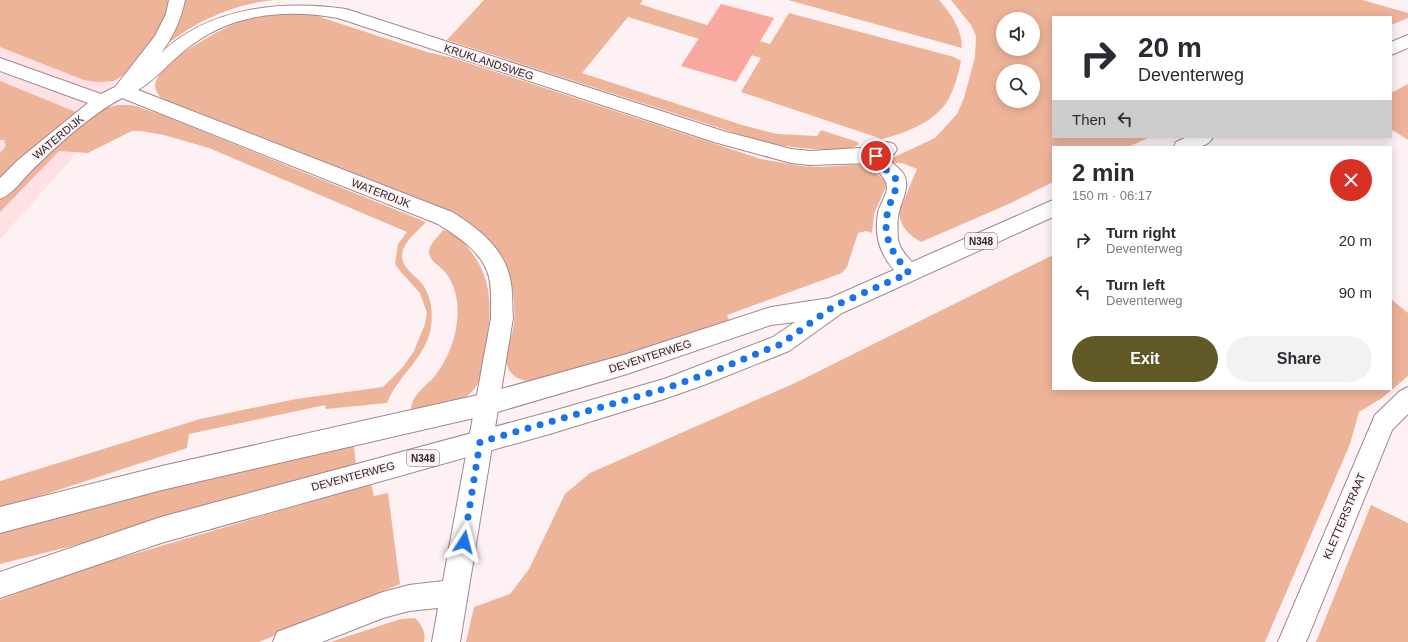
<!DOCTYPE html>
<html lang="en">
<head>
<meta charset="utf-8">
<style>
  body { margin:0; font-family:Helvetica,sans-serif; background:#f2f2f3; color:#2b2b33; height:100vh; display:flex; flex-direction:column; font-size:15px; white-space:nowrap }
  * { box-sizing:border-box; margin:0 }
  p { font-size:13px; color:#7c7c81 }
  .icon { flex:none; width:22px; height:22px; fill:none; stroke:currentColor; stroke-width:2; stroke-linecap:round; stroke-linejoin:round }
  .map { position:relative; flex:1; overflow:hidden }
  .sheet { position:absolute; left:1052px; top:146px; width:340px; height:244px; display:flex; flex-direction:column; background:#fff; border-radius:0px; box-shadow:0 2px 10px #0003 }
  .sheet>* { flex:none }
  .hud { position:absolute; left:1052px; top:16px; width:340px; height:122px; border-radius:0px; box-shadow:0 2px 10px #0003; background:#fff; color:#2b2b33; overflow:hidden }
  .fabs { position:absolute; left:996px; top:12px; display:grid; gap:8px }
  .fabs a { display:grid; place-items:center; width:44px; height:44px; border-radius:50%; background:#fff; box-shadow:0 2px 10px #0003; font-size:20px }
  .pin { position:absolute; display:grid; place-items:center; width:34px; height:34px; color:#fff; margin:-17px; border:2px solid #fff; border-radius:50%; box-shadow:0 1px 4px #0007 }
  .me { position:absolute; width:44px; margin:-22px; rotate:9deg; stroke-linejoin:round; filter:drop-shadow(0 0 3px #0008) }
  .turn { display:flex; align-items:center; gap:14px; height:84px; padding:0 20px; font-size:18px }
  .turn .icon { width:52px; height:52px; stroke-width:2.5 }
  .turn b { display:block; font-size:28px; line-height:34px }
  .then { display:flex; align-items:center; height:38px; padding:0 20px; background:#0003; gap:8px; font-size:15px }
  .round { display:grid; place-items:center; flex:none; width:42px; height:42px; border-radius:21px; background:#f2f2f3 }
  .summary { display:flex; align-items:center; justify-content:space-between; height:68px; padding:0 20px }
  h1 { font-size:24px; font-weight:800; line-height:30px }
  .primary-button { display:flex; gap:8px; margin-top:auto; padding:8px 20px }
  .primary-button a { flex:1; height:46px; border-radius:24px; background:#605825; color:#fff; font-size:16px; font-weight:800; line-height:46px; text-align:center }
  .primary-button a+a { background:#f2f2f3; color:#2b2b33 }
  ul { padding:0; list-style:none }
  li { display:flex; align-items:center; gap:12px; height:52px; padding:0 20px }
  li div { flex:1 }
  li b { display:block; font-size:15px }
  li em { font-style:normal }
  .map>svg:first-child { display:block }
</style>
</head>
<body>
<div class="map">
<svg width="1408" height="642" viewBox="0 0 1408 642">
  <rect width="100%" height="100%" fill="#fdf1f3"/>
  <!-- built -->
  <path fill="#ffe0e4" d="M0 16 117 72 99 128 0 239Z"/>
  <!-- green -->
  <path fill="#eeb49a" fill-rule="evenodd" d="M0 0H172L164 25 125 74 114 81 97 82 84 80 0 47Z
    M182 0H274C234 4 197 20 166 45Z
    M484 0H643L640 4 658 10 770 44 789 13 954 57 961 61C958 75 955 87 948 100 935 122 906 133 882 139L741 92 761 58 628 17 582 73 742 125 777 134 817 136 821 130 858 142 859 144C846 156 784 146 766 143L447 40Z
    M788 0H939C951 14 962 29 962 48Z
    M951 0H1362L1408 13V18L1391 25V17H1053V137H1150L1128 147H1053V182L1011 203 921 242C909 235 900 227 899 212L917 169 902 163H891L888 160 935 138 957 114 964 98 975 57 976 36 971 25ZM1003 19H1033V49H1003ZM1003 71H1033V101H1003Z
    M273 14H301L314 15 427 52 453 58 761 159 801 166 822 167 865 164 872 171 888 182 874 214 872 233 866 231 858 233 847 267 842 273 727 315 730 322 537 381C524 382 511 379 507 365 503 352 513 337 514 323 518 271 494 236 450 211L161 98C158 94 155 90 155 85 158 63 218 30 237 23 248 18 261 16 273 14Z
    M0 81 76 112 0 182V153L6 146 4 140H0Z
    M1408 84V140L1391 129V93Z
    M117 105H132L162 115 426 222C419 230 406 240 403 250 398 267 415 274 423 285 431 297 433 312 431 327 426 358 398 375 387 403L326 409 325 405 189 434 187 448 0 509V481L200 419 296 399 383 387 403 367 414 351 425 324 427 313 420 293 400 271 395 264 398 244 407 232 209 148 164 135 141 131H132L88 153 59 151 0 212V199L57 142 103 109Z
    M443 230C455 234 465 243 472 253 500 290 488 333 481 375 473 406 438 407 411 409 412 395 426 386 434 377 447 361 455 341 457 321 459 304 456 285 445 272 440 266 430 261 429 253 428 245 439 236 443 230Z
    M1053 255V389H1391V299L1408 313V376L1382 398 1359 412 1350 444 1265 642H466L474 607 510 594 529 569 565 494 590 473 795 383Z
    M354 446 356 465 100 539 0 564V531L190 482Z
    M371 484 374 496 388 493 400 584 259 642H0V600L73 572Z
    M1371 505 1408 523V642H1316Z
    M415 618C422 625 426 632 424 642H330L401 619Z"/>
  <!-- building -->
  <path fill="#f8a89e" d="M721 4 774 18 736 82 681 66Z"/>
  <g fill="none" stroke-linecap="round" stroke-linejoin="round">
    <!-- minor casing -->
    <g stroke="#a2878b" stroke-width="2">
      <path id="minor" d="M169 0H185C181 20 173 37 161 53 210 7 281 0 346 9L723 131 791 149 810 151 859 148 873 149 887 142 894 144 897 149 894 154 887 158C892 163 899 168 903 173 911 186 902 199 899 212 897 217 897 237 899 243 902 254 914 262 920 273L916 279C905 283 901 279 894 270 880 254 874 234 878 213 879 205 887 196 887 187 887 177 875 171 870 163L810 165 791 163 714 142 338 18C283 8 228 14 184 51 168 64 155 80 138 90L452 212C478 228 503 247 510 278 513 291 512 305 513 318L460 642H432L438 608 409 611 383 618 322 642H273L277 632 383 592 409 585 443 581 491 318C491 304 492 290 489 277 483 252 458 237 438 224L122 98C90 115 58 145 32 170 22 180 13 194 0 199V178L18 160 88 103 0 71V58L101 94 115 87 155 36 166 14Z
        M1408 387V414L1392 430 1306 642H1278L1375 415 1400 391Z"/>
    </g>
    <!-- primary casing -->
    <g stroke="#a2878b" stroke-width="2">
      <path id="primary" d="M1408 35V48L1391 55V42Z
        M1187 137H1213C1206 151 1187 147 1174 147L1176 142Z
        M1053 200V217L842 313 789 351 704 385 664 399 553 433 161 543 0 598V572L161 517 553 411 664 379 773 337 795 322 771 325 627 374 487 415 162 490 0 533V507L162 466 487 393 627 354 771 307 830 298Z"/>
    </g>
    <!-- minor -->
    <use href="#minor" fill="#fff" fill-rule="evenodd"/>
    <!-- primary -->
    <use href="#primary" fill="#fff" fill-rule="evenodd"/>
  </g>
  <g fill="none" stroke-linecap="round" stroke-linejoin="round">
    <!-- route -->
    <path stroke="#1a73e8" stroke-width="7" stroke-dasharray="0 12.6" d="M464 542 480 442 664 389 717 370 781 344 834 306 909 273C890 251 880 233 890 204 894 193 898 188 895 177L884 168 876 156"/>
  </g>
  <g text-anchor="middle" stroke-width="3.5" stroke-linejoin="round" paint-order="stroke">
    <!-- shield labels -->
    <g fill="#fdf1f3" stroke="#6e6264" stroke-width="1">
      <rect x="965" y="233" width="32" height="16" rx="3"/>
      <rect x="407" y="450" width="32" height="16" rx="3"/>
    </g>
    <g font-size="10" font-weight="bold" fill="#302527">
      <text x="981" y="245">N348</text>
      <text x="423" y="462">N348</text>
    </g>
    <!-- street labels -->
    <g font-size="11" fill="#302527" stroke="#fdf1f3">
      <text transform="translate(489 62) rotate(18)" y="4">KRUKLANDSWEG</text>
      <text transform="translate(58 137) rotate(-40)" y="4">WATERDIJK</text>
      <text transform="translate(381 193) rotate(21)" y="4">WATERDIJK</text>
      <text transform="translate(650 356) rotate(-18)" y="4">DEVENTERWEG</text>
      <text transform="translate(353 476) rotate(-15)" y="4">DEVENTERWEG</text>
      <text transform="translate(1344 516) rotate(-67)" y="4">KLETTERSTRAAT</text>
    </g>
  </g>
</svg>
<div class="fabs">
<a><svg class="icon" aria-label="sound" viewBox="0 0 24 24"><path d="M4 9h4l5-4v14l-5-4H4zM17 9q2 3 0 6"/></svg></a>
<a><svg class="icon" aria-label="search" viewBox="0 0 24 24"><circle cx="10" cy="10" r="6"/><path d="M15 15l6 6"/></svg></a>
</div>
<div class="pin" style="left:876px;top:156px;background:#d93025"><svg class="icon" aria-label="arrive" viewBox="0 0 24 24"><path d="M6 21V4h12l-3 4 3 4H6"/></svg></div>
<svg class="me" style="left:464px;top:542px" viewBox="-20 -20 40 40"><path d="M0-17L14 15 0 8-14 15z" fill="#1a73e8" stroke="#fff" stroke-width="4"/></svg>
<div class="hud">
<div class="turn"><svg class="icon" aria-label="right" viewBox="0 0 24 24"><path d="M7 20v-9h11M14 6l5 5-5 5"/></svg><div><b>20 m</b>Deventerweg</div></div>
<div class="then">Then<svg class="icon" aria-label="left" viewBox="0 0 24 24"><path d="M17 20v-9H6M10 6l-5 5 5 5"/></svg></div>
</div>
<section class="sheet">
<div class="summary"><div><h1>2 min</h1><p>150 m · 06:17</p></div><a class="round" style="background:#d93025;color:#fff"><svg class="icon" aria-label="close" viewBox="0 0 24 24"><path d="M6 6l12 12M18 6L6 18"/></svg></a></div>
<ul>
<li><svg class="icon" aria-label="right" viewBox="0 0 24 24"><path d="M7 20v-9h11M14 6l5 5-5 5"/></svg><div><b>Turn right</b><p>Deventerweg</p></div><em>20 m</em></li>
<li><svg class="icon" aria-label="left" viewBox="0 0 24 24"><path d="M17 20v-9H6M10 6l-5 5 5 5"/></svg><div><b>Turn left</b><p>Deventerweg</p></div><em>90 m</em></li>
</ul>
<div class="primary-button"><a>Exit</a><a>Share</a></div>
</section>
</div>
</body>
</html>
